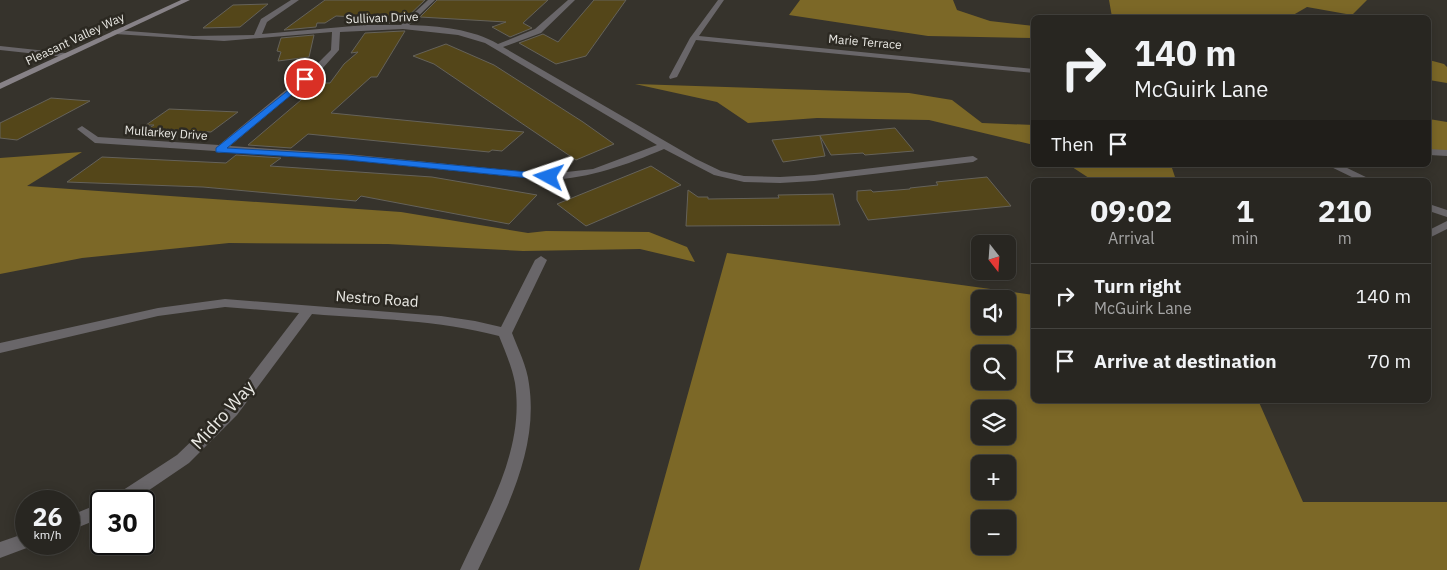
<!DOCTYPE html>
<html lang="en">
<head>
<meta charset="utf-8">
<style>
  body { margin:0; font-family:"IBM Plex Sans",sans-serif; background:#302e2a; color:#f1f3f6; height:100vh; display:flex; flex-direction:column; font-size:19px; white-space:nowrap }
  * { box-sizing:border-box; margin:0 }
  p { font-size:16px; color:#a5a5a5 }
  .icon { flex:none; width:28px; height:28px; fill:none; stroke:currentColor; stroke-width:2; stroke-linecap:round; stroke-linejoin:round }
  .map { position:relative; flex:1; overflow:hidden }
  .details { position:absolute; left:1031px; top:178px; width:400px; height:225px; display:flex; flex-direction:column; background:#282621; border-radius:8px; box-shadow:0 2px 12px #0003,0 0 0 1px #44433f }
  .details>* { flex:none }
  .banner { position:absolute; left:1031px; top:15px; width:400px; height:152px; border-radius:8px; box-shadow:0 2px 12px #0003,0 0 0 1px #44433f; background:#282621; color:#f1f3f6; overflow:hidden }
  .needle { width:32px; rotate:163deg }
  .tools { position:absolute; left:971px; top:235px; display:grid; gap:10px }
  .tools a { display:grid; place-items:center; width:45px; height:45px; border-radius:8px; background:#282621; box-shadow:0 2px 12px #0003,0 0 0 1px #44433f; font-size:25px }
  .speed { position:absolute; left:15px; top:490px; display:flex; gap:10px; font-size:25px; font-weight:700; text-align:center }
  .speed>* { display:grid; place-content:center; width:65px; height:65px; border-radius:50%; background:#282621; box-shadow:0 2px 12px #0003,0 0 0 1px #44433f; line-height:1 }
  .speed small { font-size:12px; font-weight:400 }
  .speed .limit { border:2px solid #111; border-radius:8px; background:#fff; color:#111 }
  .pin { position:absolute; display:grid; place-items:center; width:42px; height:42px; color:#fff; margin:-21px; border:2px solid #fff; border-radius:50%; box-shadow:0 1px 5px #0007 }
  .me { position:absolute; width:55px; margin:-28px; rotate:275deg; stroke-linejoin:round; filter:drop-shadow(0 0 4px #0008) }
  .turn { display:flex; align-items:center; gap:18px; height:105px; padding:0 20px; font-size:22px }
  .turn .icon { width:65px; height:65px; stroke-width:2.5 }
  .turn b { display:block; font-size:35px; line-height:42px }
  .then { display:flex; align-items:center; height:48px; padding:0 20px; background:#0003; gap:10px; font-size:19px }
  .eta { display:flex; justify-content:space-evenly; align-items:center; height:85px; text-align:center }
  .eta b { font-size:30px; font-weight:700; line-height:35px }
  ul { padding:0; list-style:none }
  li { display:flex; align-items:center; gap:15px; height:65px; padding:0 20px; border-top:1px solid #44433f }
  li div { flex:1 }
  li b { display:block; font-size:19px }
  li em { font-style:normal }
  .map>svg:first-child { display:block }
</style>
</head>
<body>
<div class="map">
<svg width="1447" height="570" viewBox="0 0 1447 570">
  <rect width="100%" height="100%" fill="#36332c"/>
  <!-- forest -->
  <path fill="#7c6827" fill-rule="evenodd" d="M800 0H953L957 10 990 21 1034 26V38L928 36 789 15Z
    M1109 0H1367L1352 15 1307 7 1288 18 1112 17Z
    M1429 60 1444 64 1447 67V83L1429 80Z
    M635 84 909 93 952 100 982 123 1034 125V145L929 120 817 118 748 123 717 102Z
    M1429 119 1447 122V152L1429 150Z
    M82 152 27 186 401 212 528 233 546 231 649 232 687 247 695 262 640 249 523 251 388 244 229 243 82 258 0 274V158Z
    M1069 165H1171L1176 180H1092Z
    M727 253 1034 295V400H1258L1303 502H1447V570H639ZM980 299H1008V326H980ZM980 354H1008V381H980ZM980 409H1008V436H980ZM980 464H1008V491H980ZM980 519H1008V546H980Z"/>
  <!-- building -->
  <path fill="#544619" stroke="#65625a" d="M325 0H425L402 22 383 21 390 23H372L376 18 336 16 325 23H317L316 27 284 30Z
    M437 0H548L523 23 532 28 510 37 492 27 506 22 420 17Z
    M594 0H626L586 56 556 64 519 43 543 34 558 42Z
    M268 4 240 27 203 28 233 5Z
    M403 31H405L377 77H371L331 113 524 132 502 151 492 150 489 152 308 134 291 148 248 145 321 83H330L344 64 358 52 351 53 365 33Z
    M314 35 309 57 278 61 281 52 277 51 281 38Z
    M446 44 494 65 583 122 614 144 576 160 434 64 413 56Z
    M51 98 90 101 17 140 0 138V123Z
    M169 109 238 112 211 132 148 129 154 125H146Z
    M895 128 914 151 865 155 863 153 831 155 820 136 825 156 783 162 772 140Z
    M236 155 281 158 270 166 432 177 537 195 509 224 361 196 356 201 203 187 67 182 102 157 226 163Z
    M651 166 681 185 586 226 557 204Z
    M987 177 1011 206 868 220 857 200V191L871 190 873 192 910 189V188L938 185 936 182Z
    M688 190 698 197H708V199L779 198 778 195 833 194 840 225 686 226Z"/>
  <g fill="none" stroke-linecap="round" stroke-linejoin="round">
    <!-- minor -->
    <path fill="#696669" fill-rule="evenodd" d="M291 0H299L267 22 262 34 365 25H401L428 0H435L409 25C438 26 473 29 498 44L535 29 568 0H575L541 33 503 47 696 159 721 171 744 176 780 177 814 175 973 156 978 159 973 162 814 181 780 183 744 182 714 175 664 149C626 165 591 178 549 180L347 160 223 152 219 153 215 151 95 143 77 129 82 126 98 137 219 145 316 65 331 50 332 32 224 41 115 34 111 32 115 30 193 36 254 35 261 19ZM403 29 458 35 485 43 657 145 593 169 549 174 347 154 230 146 322 69 339 50 340 32Z
      M718 0H724L699 36 1034 69V73L696 40 677 77 670 79 669 77 690 38Z
      M0 46 65 53 69 55 65 57 0 50Z
      M1429 149 1447 150V156L1429 155Z
      M1327 165H1341L1372 180H1358Z
      M1429 204 1447 210V217L1429 211Z
      M1447 221V229L1429 238V230Z
      M541 256 547 260 512 333C518 349 527 366 529 384 539 450 505 512 478 570H460C487 511 525 451 515 383 512 367 505 351 499 336 439 320 374 319 312 314L237 415 189 463 133 501H112L114 496 177 455 227 407 299 313 225 307 158 316 0 353V343L158 308 225 299 441 316 475 321 501 327 535 260Z
      M101 503V518L69 531V516Z
      M26 533V544H34L32 546 0 558V542Z"/>
    <!-- secondary -->
    <path fill="#878287" fill-rule="evenodd" d="M181 0H190L0 89V83Z"/>
  </g>
  <!-- route -->
  <path fill="#1a73e8" stroke="#114b97" d="M305 77 308 78V81L227 148 347 155 549 174 554 177 549 180 347 160 216 152V148Z"/>
  <g text-anchor="middle" stroke-width="5" stroke-linejoin="round" paint-order="stroke">
    <!-- far-street labels -->
    <g font-size="12" fill="#ebeae5" stroke="#2c2922">
      <text transform="translate(382 18) rotate(-2)" y="4">Sullivan Drive</text>
      <text transform="translate(75 39) rotate(-25)" y="4">Pleasant Valley Way</text>
      <text transform="translate(865 42) rotate(5)" y="4">Marie Terrace</text>
      <text transform="translate(166 133) rotate(4)" y="4">Mullarkey Drive</text>
    </g>
    <!-- street labels -->
    <g font-size="15" fill="#ebeae5" stroke="#2c2922">
      <text transform="translate(377 299) rotate(4)" y="5">Nestro Road</text>
    </g>
    <!-- near-street labels -->
    <g font-size="18" fill="#ebeae5" stroke="#2c2922">
      <text transform="translate(223 415) rotate(-48)" y="6">Midro Way</text>
    </g>
  </g>
</svg>
<div class="tools">
<a><svg class="needle" viewBox="-14 -14 28 28"><path d="M0-13l5 13h-10z" fill="#e53935"/><path d="M0 13l5-13h-10z" fill="#a5a5a5"/></svg></a>
<a><svg class="icon" aria-label="sound" viewBox="0 0 24 24"><path d="M4 9h4l5-4v14l-5-4H4zM17 9q2 3 0 6"/></svg></a>
<a><svg class="icon" aria-label="search" viewBox="0 0 24 24"><circle cx="10" cy="10" r="6"/><path d="M15 15l6 6"/></svg></a>
<a><svg class="icon" aria-label="layers" viewBox="0 0 24 24"><path d="M12 4l9 5-9 5-9-5zM3 14l9 5 9-5"/></svg></a>
<a>+</a>
<a>−</a>
</div>
<div class="speed"><div>26<small>km/h</small></div><div class="limit">30</div></div>
<div class="pin" style="left:305px;top:79px;background:#d93025"><svg class="icon" aria-label="arrive" viewBox="0 0 24 24"><path d="M6 21V4h12l-3 4 3 4H6"/></svg></div>
<svg class="me" style="left:549px;top:177px" viewBox="-20 -20 40 40"><path d="M0-17L14 15 0 8-14 15z" fill="#1a73e8" stroke="#fff" stroke-width="4"/></svg>
<div class="banner">
<div class="turn"><svg class="icon" aria-label="right" viewBox="0 0 24 24"><path d="M7 20v-9h11M14 6l5 5-5 5"/></svg><div><b>140 m</b>McGuirk Lane</div></div>
<div class="then">Then<svg class="icon" aria-label="arrive" viewBox="0 0 24 24"><path d="M6 21V4h12l-3 4 3 4H6"/></svg></div>
</div>
<section class="details">
<div class="eta">
<div><b>09:02</b><p>Arrival</p></div>
<div><b>1</b><p>min</p></div>
<div><b>210</b><p>m</p></div>
</div>
<ul>
<li><svg class="icon" aria-label="right" viewBox="0 0 24 24"><path d="M7 20v-9h11M14 6l5 5-5 5"/></svg><div><b>Turn right</b><p>McGuirk Lane</p></div><em>140 m</em></li>
<li><svg class="icon" aria-label="arrive" viewBox="0 0 24 24"><path d="M6 21V4h12l-3 4 3 4H6"/></svg><div><b>Arrive at destination</b></div><em>70 m</em></li>
</ul>
</section>
</div>
</body>
</html>
